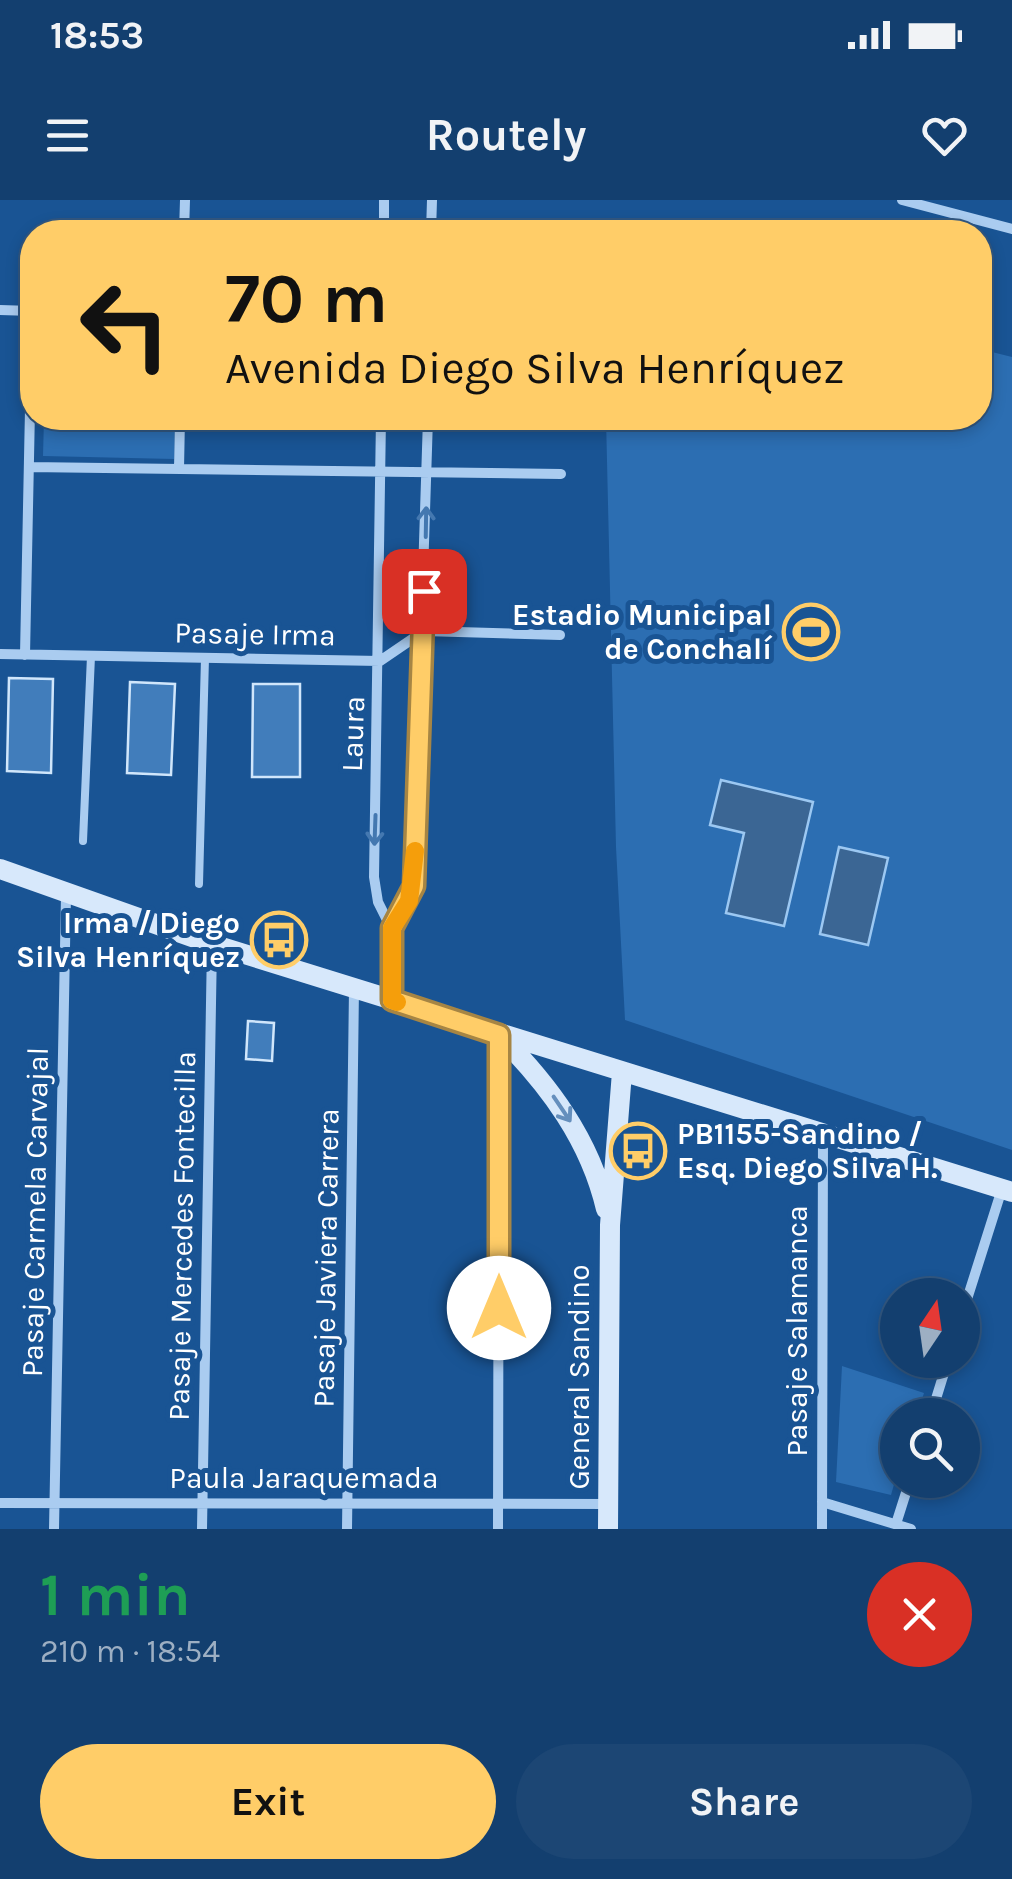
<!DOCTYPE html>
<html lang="en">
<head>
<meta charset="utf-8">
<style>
  body { margin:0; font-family:Karla,sans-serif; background:#1c4674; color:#f1f3f6; height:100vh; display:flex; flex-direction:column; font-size:38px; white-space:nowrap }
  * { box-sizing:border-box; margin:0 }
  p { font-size:32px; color:#9dafc3 }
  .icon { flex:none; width:55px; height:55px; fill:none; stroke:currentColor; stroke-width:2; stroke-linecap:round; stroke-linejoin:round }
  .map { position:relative; height:1329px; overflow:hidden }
  .panel { display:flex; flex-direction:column; background:#133f6f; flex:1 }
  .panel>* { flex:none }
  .guide { position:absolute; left:20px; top:20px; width:972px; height:210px; border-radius:40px; box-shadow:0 5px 15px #0003,0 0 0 2px #325882; background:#ffcd68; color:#111; overflow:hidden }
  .needle { width:65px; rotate:13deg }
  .fabs { position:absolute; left:880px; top:1078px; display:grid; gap:20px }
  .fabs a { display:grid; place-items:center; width:100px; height:100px; border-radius:50%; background:#133f6f; box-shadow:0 5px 15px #0003,0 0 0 2px #325882; font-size:50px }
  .pin { position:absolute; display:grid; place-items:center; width:85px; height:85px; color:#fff; margin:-42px; border-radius:20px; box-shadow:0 5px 15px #0006 }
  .me { position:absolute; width:110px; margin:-55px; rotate:0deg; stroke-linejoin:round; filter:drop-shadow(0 0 8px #0008) }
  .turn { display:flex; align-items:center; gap:35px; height:210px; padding:0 40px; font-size:45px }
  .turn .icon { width:130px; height:130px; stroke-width:2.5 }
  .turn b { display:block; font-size:70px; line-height:85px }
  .round { display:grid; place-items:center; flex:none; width:105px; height:105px; border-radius:52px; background:#1c4674 }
  .overview { display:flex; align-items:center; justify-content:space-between; height:170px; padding:0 40px }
  h1 { font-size:60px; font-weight:700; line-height:75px; color:#1e9e55 }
  .cta { display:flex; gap:20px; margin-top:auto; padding:20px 40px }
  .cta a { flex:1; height:115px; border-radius:60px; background:#ffcd68; color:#111; font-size:40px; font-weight:700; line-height:115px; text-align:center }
  .cta a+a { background:#1c4674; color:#f1f3f6 }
  .status { display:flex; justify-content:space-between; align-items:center; height:70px; padding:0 50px; background:#133f6f; direction:ltr }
  .status svg { height:28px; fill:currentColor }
  header { display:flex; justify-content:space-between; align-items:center; height:130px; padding:0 40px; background:#133f6f; font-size:45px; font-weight:700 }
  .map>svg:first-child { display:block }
</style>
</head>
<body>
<div class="status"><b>18:53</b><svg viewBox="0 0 49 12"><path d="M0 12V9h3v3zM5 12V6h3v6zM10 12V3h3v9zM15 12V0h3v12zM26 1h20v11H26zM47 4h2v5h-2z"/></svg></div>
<header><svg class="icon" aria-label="menu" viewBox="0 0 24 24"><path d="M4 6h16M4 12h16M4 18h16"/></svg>Routely<svg class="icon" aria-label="heart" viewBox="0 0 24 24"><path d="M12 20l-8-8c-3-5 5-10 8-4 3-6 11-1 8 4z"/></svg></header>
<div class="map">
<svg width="1012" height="1329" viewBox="0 0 1012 1329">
  <rect width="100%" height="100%" fill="#195494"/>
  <!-- green -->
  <path fill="#2c6eb2" d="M980 149 1012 157V950L625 820 616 647 606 218H980Z
    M44 218H175L174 259 43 256Z
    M842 1166 924 1193 917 1215H898L897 1274 891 1295 836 1282Z"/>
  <!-- water -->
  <path fill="#3b6694" stroke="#9cc8f2" stroke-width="2.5" d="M721 580 813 602 784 726 726 713 744 633 710 625Z
    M839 647 888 658 868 745 820 734Z"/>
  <!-- building -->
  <path fill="#417dbb" stroke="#d0e6fb" stroke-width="2.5" d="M9 478 53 479 51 573 7 571Z
    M130 482 175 484 171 575 127 573Z
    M253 484H300V577H252Z
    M248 821 274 823 272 861 246 859Z"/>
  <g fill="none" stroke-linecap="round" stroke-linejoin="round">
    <!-- lane -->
    <path stroke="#aaccf0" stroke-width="8" d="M83 641 91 456
      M199 684 205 458"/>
    <!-- street -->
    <path stroke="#aaccf0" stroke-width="10" d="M902 0 1012 29
      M184 32 185 0
      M384 32V0
      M431 32 432 0
      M0 110 32 111
      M381 218 374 677 378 702 391 728 392 800
      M29 267 561 274
      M179 269 180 218
      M0 454 380 461 424 431 560 435
      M25 455 32 111
      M391 728 413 686 428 218
      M962 1115 1002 989
      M931 1215 948 1160
      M822 1302 911 1329
      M0 1303 609 1304
      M896 1324 910 1280
      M54 1329 66 695
      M202 1329 212 745
      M347 1329 354 788
      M498 1329 499 840
      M822 1329 823 933"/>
    <!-- secondary -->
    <path stroke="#d7e8fb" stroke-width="20" d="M0 669 212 744 1012 992
      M500 836C549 885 590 940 606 1009
      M608 1329 610 1025 622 872"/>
  </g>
  <!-- one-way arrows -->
  <defs><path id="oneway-shaft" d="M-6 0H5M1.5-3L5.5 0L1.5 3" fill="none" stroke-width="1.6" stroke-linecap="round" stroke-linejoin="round" transform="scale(2.5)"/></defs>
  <g stroke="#4478b0">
    <use href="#oneway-shaft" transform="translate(426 322) rotate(-89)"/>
    <use href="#oneway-shaft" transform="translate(375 630) rotate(92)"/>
  </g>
  <use stroke="#658fbd" href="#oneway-shaft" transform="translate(562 909) rotate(56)"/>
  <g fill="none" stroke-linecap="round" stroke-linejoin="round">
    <!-- route casing -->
    <g stroke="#a68544" stroke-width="25">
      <path id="route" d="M424 391 414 686 392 728V800L499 835V1108"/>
    </g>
    <!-- route -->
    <use href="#route" stroke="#ffcd68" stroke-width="18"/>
    <!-- slow -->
    <path stroke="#f59e0b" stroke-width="18" d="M397 802 392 800V728L409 701 415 651"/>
  </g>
  <!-- icons -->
  <defs>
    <g id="stadium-ring" transform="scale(2.875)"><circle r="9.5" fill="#195494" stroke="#ffcd68" stroke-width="1.5"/><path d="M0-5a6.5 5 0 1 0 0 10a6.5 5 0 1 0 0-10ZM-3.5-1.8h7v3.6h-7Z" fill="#ffcd68"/></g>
    <g id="bus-ring" transform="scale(2.875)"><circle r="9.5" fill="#195494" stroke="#ffcd68" stroke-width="1.5"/><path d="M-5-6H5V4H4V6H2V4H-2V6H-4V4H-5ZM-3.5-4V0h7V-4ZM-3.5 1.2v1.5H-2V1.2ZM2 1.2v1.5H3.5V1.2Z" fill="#ffcd68"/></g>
  </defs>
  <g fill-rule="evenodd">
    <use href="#stadium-ring" x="811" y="432"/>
    <use href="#bus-ring" x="279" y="740"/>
    <use href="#bus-ring" x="638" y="951"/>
  </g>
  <g text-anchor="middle" stroke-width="10" stroke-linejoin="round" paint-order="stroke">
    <!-- poi labels -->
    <g font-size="30" font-weight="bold" fill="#fff" stroke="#195494" text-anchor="end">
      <text x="772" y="425">Estadio Municipal<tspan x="772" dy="34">de Conchalí</tspan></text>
      <text x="240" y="733">Irma / Diego<tspan x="240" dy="34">Silva Henríquez</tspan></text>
      <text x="677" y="944" text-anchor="start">PB1155-Sandino /<tspan x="677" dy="34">Esq. Diego Silva H.</tspan></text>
    </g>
    <!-- street labels -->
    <g font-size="30" fill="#fff" stroke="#195494">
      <text transform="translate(255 434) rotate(1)" y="10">Pasaje Irma</text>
      <text transform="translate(353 534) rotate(-88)" y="10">Laura</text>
      <text transform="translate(35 1012) rotate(-89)" y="10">Pasaje Carmela Carvajal</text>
      <text transform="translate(182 1036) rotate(-89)" y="10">Pasaje Mercedes Fontecilla</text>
      <text transform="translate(326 1058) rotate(-89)" y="10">Pasaje Javiera Carrera</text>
      <text transform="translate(797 1131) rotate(-90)" y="10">Pasaje Salamanca</text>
      <text transform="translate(579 1177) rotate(-90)" y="10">General Sandino</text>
      <text x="304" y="1288">Paula Jaraquemada</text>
    </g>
  </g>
</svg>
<div class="fabs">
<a><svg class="needle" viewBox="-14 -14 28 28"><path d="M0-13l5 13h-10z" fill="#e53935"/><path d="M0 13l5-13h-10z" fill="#9dafc3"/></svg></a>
<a><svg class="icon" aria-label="search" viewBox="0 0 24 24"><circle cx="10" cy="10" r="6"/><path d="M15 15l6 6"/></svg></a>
</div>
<div class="pin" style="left:424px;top:391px;background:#d93025"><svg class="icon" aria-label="arrive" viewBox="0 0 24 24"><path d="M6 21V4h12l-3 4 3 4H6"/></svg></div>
<svg class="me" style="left:499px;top:1108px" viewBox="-20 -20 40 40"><circle r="19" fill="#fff"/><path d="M0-13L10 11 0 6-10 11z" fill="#ffcd68"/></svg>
<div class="guide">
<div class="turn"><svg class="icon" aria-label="left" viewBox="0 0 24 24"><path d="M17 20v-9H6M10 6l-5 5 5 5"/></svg><div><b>70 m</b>Avenida Diego Silva Henríquez</div></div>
</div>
</div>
<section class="panel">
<div class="overview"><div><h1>1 min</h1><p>210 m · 18:54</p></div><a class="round" style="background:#d93025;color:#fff"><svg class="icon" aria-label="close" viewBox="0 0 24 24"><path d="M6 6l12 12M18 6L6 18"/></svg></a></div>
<div class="cta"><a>Exit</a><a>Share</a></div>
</section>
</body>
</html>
